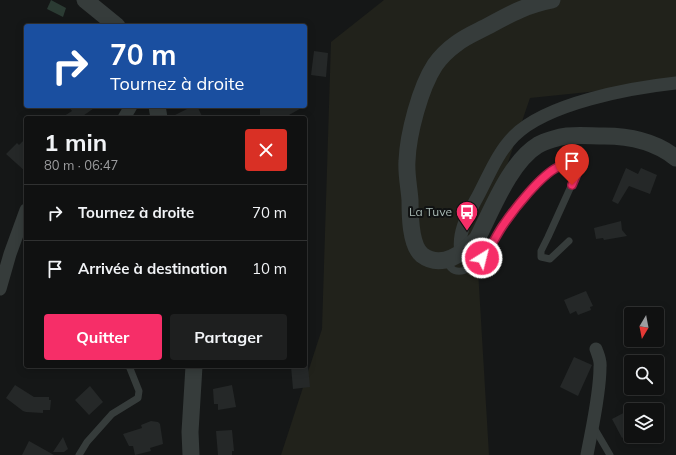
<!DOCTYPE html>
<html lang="fr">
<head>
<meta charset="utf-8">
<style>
  body { margin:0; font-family:Mulish,sans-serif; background:#1e1f1f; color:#f1f3f6; height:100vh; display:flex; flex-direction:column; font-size:15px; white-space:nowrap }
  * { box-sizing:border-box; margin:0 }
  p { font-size:13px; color:#9c9d9f }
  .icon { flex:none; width:22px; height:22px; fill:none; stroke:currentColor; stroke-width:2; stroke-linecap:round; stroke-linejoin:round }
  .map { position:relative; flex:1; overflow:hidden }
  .side { position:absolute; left:24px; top:116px; width:283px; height:252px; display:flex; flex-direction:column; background:#101111; border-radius:4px; box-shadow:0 2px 10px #0003,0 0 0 1px #303131 }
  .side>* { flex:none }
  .banner { position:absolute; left:24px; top:24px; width:283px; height:84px; border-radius:4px; box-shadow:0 2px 10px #0003,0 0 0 1px #303131; background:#1a4fa0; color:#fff; overflow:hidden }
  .needle { width:26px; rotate:190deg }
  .buttons { position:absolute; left:624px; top:307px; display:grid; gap:8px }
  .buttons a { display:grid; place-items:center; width:40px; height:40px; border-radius:4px; background:#101111; box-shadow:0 2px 10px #0003,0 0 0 1px #303131; font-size:20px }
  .pin { position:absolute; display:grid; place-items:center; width:34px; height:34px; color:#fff; margin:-41px -17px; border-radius:50% 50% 50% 0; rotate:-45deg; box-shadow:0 0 4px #0007 }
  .pin .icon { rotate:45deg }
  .me { position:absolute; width:44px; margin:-22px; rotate:36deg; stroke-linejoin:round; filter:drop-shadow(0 0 3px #0008) }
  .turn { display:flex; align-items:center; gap:14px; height:84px; padding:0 20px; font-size:18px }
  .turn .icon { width:52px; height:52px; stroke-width:2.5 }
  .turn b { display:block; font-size:28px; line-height:34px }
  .round { display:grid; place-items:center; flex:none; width:42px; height:42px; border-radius:4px; background:#1e1f1f }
  .overview { display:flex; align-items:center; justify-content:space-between; height:68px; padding:0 20px }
  h1 { font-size:24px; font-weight:700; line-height:30px }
  .action { display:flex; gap:8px; margin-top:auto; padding:8px 20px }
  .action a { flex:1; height:46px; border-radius:4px; background:#f62e68; color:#fff; font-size:16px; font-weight:700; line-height:46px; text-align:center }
  .action a+a { background:#1e1f1f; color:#f1f3f6 }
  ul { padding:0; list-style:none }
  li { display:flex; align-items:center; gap:12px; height:56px; padding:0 20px; border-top:1px solid #303131 }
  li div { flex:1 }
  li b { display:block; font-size:15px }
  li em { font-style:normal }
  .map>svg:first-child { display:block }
</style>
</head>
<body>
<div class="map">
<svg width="676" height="455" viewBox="0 0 676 455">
  <rect width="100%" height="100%" fill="#151717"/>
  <!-- green -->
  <path fill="#21221b" d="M384 0H676V83L530 98 477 253 489 455H281L322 329 331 42Z"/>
  <!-- water -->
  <path fill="#2b3b33" d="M51 0 66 8 63 17 47 9Z"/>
  <!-- building -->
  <path fill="#252828" d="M314 51 328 53 326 77 311 75Z
    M68 106H97L80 118H61L72 111Z
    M193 106H197L203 118H169Z
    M260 106H305L289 115 291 118H260Z
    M26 138V172L6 154 17 143 19 145Z
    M626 168 638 174 641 168 657 175 650 194 629 186 618 204 612 201Z
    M621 221 622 230 627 236 604 240 603 238 596 239 594 228Z
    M586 291 593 306 590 307 591 310 578 315 576 311 570 314 564 300Z
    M574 357 592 365 578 396 560 387Z
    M291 366H308L310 387 293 389Z
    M15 385 34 397H49V400H51L50 410H43V413L26 412 23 411 6 398Z
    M232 385 236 407 218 410V404H214L213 389Z
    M90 386 103 402 89 415 75 400Z
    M631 409V433L622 438 612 419Z
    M151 421 158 422 160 424 163 444 150 448 151 451 135 455 133 446H129L123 434 142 428 141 425Z
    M232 430 234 451H232V455H218L216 431Z
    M63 437 68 449 64 452H53Z
    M29 441 54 455H22Z"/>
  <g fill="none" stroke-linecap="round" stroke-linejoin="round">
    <!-- service -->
    <path stroke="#363c3b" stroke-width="7" d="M447 260C448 263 449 267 451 268 462 279 483 259 489 251 495 243 498 232 504 224 514 209 541 174 558 167 565 164 569 165 576 167L577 173 548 237 541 251V257L550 259 569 241
      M593 426 610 455
      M79 455 87 442 112 414 138 398 139 391 129 366"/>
    <!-- minor -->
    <path stroke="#363c3b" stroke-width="13" d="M124 118 131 106
      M461 253C457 231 469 213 479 194 489 175 498 152 514 136 547 103 630 88 676 83
      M0 289 10 254 26 210
      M587 455C592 428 600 394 600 367 601 361 598 355 596 349"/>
    <!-- tertiary -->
    <path stroke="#363c3b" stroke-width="17" d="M85 0 117 26
      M552 0C527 5 512 13 490 25 479 31 466 36 456 44 449 49 440 58 435 65 420 88 408 134 407 161 406 173 409 187 410 200 410 214 410 245 422 255 442 270 463 253 477 239 492 210 510 162 538 145 545 141 559 137 567 136 579 135 592 136 604 136 629 136 656 142 676 158
      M157 106 159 118
      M191 455 190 432 194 366"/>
  </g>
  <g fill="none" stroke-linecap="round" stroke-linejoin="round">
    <!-- route casing -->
    <g stroke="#a01e44" stroke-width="10">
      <path id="route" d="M482 258C492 247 496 235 504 224 515 208 541 175 558 167 564 164 569 165 576 167L577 173 572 185"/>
    </g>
    <!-- route -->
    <use href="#route" stroke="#f62e68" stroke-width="7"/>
  </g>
  <!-- icons -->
  <defs>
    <g id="bus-pin" transform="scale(1.15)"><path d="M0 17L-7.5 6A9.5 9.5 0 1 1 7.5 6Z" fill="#f62e68" stroke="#101212"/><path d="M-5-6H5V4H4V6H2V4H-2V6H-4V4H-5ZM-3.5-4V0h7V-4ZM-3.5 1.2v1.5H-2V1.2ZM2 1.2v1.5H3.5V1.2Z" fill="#fff"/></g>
  </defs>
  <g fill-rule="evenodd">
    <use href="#bus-pin" x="467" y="212"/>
  </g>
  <g text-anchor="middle" stroke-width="4" stroke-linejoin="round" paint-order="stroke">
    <!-- poi labels -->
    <g font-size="12" fill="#a7b8b3" stroke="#101212" text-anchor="end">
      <text x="452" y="216">La Tuve</text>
    </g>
  </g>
</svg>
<div class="buttons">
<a><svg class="needle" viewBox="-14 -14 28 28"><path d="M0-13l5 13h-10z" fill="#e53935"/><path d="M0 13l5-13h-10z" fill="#9c9d9f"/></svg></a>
<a><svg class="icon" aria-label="search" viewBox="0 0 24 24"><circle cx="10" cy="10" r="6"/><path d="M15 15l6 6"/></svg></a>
<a><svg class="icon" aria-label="layers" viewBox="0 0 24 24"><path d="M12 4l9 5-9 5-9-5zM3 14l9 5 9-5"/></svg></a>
</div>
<div class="pin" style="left:572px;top:185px;background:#d93025"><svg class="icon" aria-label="arrive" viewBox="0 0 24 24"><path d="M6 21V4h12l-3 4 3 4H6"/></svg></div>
<svg class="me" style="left:482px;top:258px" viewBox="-20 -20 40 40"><circle r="17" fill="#f62e68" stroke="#fff" stroke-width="3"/><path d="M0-11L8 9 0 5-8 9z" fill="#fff"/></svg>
<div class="banner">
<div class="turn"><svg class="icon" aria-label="right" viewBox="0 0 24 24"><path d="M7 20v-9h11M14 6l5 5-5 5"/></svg><div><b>70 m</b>Tournez à droite</div></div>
</div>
<section class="side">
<div class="overview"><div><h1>1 min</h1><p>80 m · 06:47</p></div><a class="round" style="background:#d93025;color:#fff"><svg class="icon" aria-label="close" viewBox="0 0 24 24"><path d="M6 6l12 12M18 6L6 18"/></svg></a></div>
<ul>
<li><svg class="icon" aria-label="right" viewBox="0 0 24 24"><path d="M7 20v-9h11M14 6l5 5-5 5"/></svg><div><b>Tournez à droite</b></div><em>70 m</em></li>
<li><svg class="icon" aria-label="arrive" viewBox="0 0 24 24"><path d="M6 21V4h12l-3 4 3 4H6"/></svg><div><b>Arrivée à destination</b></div><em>10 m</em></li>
</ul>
<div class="action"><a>Quitter</a><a>Partager</a></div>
</section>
</div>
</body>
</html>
